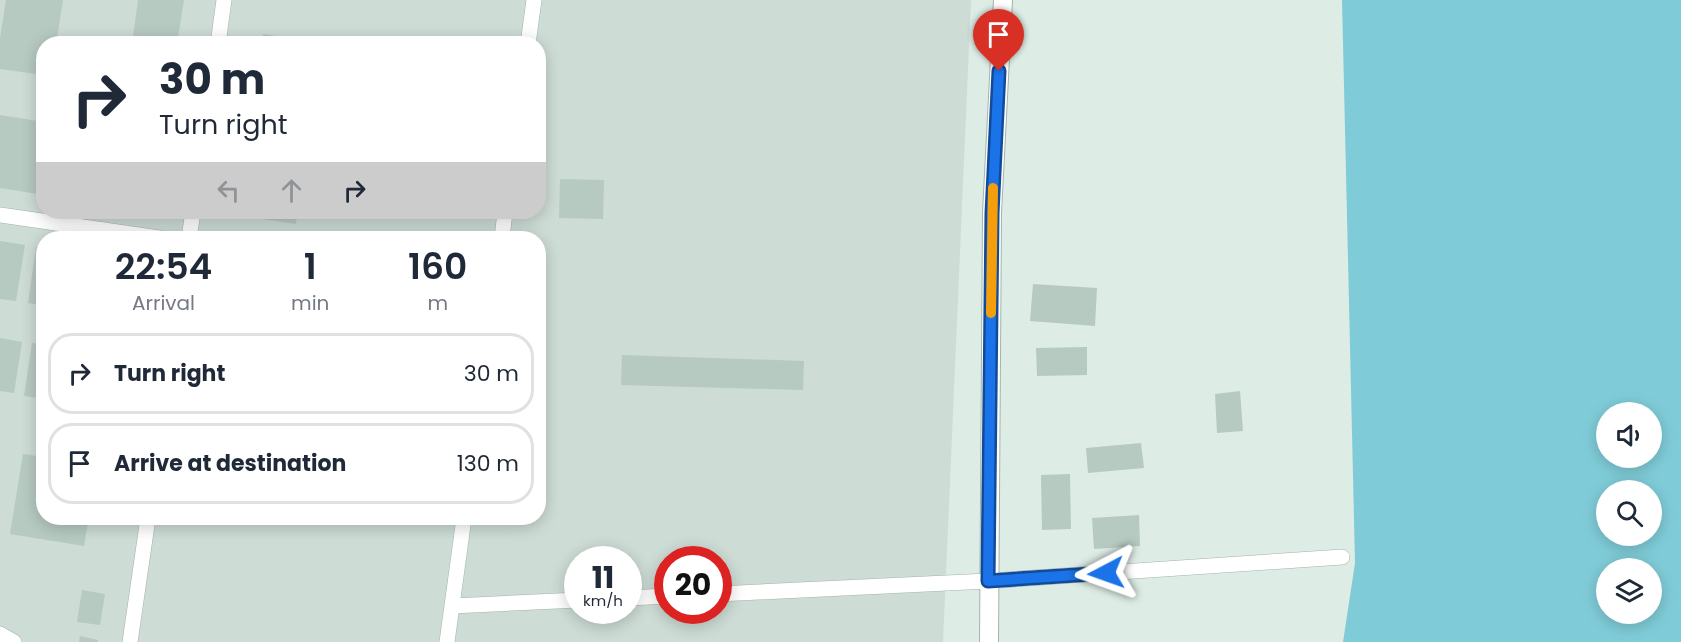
<!DOCTYPE html>
<html lang="en">
<head>
<meta charset="utf-8">
<style>
  body { margin:0; font-family:Poppins,sans-serif; background:#f2f2f3; color:#1f2937; height:100vh; display:flex; flex-direction:column; font-size:22px; white-space:nowrap }
  * { box-sizing:border-box; margin:0 }
  p { font-size:20px; color:#747a83 }
  .icon { flex:none; width:33px; height:33px; fill:none; stroke:currentColor; stroke-width:2; stroke-linecap:round; stroke-linejoin:round }
  .map { position:relative; flex:1; overflow:hidden }
  .side { position:absolute; left:36px; top:231px; width:510px; height:294px; display:flex; flex-direction:column; background:#fff; border-radius:24px; box-shadow:0 3px 15px #0003 }
  .side>* { flex:none }
  .top-card { position:absolute; left:36px; top:36px; width:510px; height:183px; border-radius:24px; box-shadow:0 3px 15px #0003; background:#fff; color:#1f2937; overflow:hidden }
  .fabs { position:absolute; left:1596px; top:402px; display:grid; gap:12px }
  .fabs a { display:grid; place-items:center; width:66px; height:66px; border-radius:50%; background:#fff; box-shadow:0 3px 15px #0003; font-size:30px }
  .speed { position:absolute; left:564px; top:546px; display:flex; gap:12px; font-size:30px; font-weight:700; text-align:center }
  .speed>* { display:grid; place-content:center; width:78px; height:78px; border-radius:50%; background:#fff; box-shadow:0 3px 15px #0003; line-height:1 }
  .speed small { font-size:15px; font-weight:400 }
  .speed .limit { border:9px solid #d22; background:#fff; color:#111 }
  .pin { position:absolute; display:grid; place-items:center; width:51px; height:51px; color:#fff; margin:-62px -26px; border-radius:50% 50% 50% 0; rotate:-45deg; box-shadow:0 0 6px #0007 }
  .pin .icon { rotate:45deg }
  .me { position:absolute; width:66px; margin:-33px; rotate:266deg; stroke-linejoin:round; filter:drop-shadow(0 0 4px #0008) }
  .turn { display:flex; align-items:center; gap:21px; height:126px; padding:0 24px; font-size:27px }
  .turn .icon { width:78px; height:78px; stroke-width:2.5 }
  .turn b { display:block; font-size:42px; line-height:51px }
  .lanes { display:flex; align-items:center; height:57px; padding:0 24px; background:#0003; justify-content:center; gap:30px; direction:ltr }
  .lanes .off { opacity:.35 }
  .eta { display:flex; justify-content:space-evenly; align-items:center; height:102px; text-align:center }
  .eta b { font-size:36px; font-weight:600; line-height:42px }
  ul { padding:0; list-style:none }
  li { display:flex; align-items:center; gap:18px; height:81px; margin:0 12px 9px; padding:0 12px; border:3px solid #e0e1e3; border-radius:24px }
  li div { flex:1 }
  li b { display:block; font-size:22px }
  li em { font-style:normal }
  .map>svg:first-child { display:block }
</style>
</head>
<body>
<div class="map">
<svg width="1681" height="642" viewBox="0 0 1681 642">
  <rect width="100%" height="100%" fill="#deece6"/>
  <!-- built -->
  <path fill="#cddcd5" fill-rule="evenodd" d="M0 0H971L943 642H0ZM44 44H538V212H44ZM44 238H538V518H44ZM578 560H628V610H578ZM668 560H718V610H668Z"/>
  <!-- water -->
  <path fill="#7fccd8" fill-rule="evenodd" d="M1342 0H1681V642H1343L1355 563ZM1606 412H1652V458H1606ZM1606 490H1652V536H1606ZM1606 568H1652V614H1606Z"/>
  <!-- building -->
  <path fill="#b6cac1" d="M6 0H63L56 44H44V75L0 69V38Z
    M138 0H184L177 44H132Z
    M263 34 322 42V44H262Z
    M0 115 44 122V195L0 188Z
    M560 179 604 180 603 219 559 218Z
    M237 212H297L296 224 236 215Z
    M0 241 25 245 16 301 0 299Z
    M36 247 44 248V306L28 303Z
    M1033 284 1097 288 1095 326 1030 321Z
    M0 338 22 342 14 393 0 391Z
    M32 343 44 344V399L24 396Z
    M1087 347V375L1037 376 1036 348Z
    M622 355 804 361 803 390 621 385Z
    M1240 391 1243 431 1217 433 1215 394Z
    M1141 443 1144 468 1088 473 1086 448Z
    M23 454 44 457V518H102L101 524 88 522 84 546 10 534Z
    M1070 474 1071 529 1042 530 1041 475Z
    M1139 515 1140 546 1094 549 1092 518Z
    M82 590 105 594 100 625 77 622Z
    M80 636 98 640V642H79Z"/>
  <g fill="none" stroke-linecap="round" stroke-linejoin="round">
    <!-- service casing -->
    <g stroke="#a1b4ad" stroke-width="16">
      <path id="service" d="M218 44 224 0
        M528 44 534 0
        M0 215 159 238
        M189 238 193 212
        M502 238 505 212
        M718 594 988 581 1342 557
        M628 598 668 596
        M452 606 578 600
        M0 634 14 642
        M130 642 148 518
        M447 642 464 518"/>
    </g>
    <!-- tertiary casing -->
    <g stroke="#a1b4ad" stroke-width="20">
      <path id="tertiary" d="M989 642 992 213 1003 0"/>
    </g>
    <!-- service -->
    <use href="#service" stroke="#fff" stroke-width="15"/>
    <!-- tertiary -->
    <use href="#tertiary" stroke="#fff" stroke-width="18"/>
  </g>
  <g fill="none" stroke-linecap="round" stroke-linejoin="round">
    <!-- route casing -->
    <g stroke="#114b97" stroke-width="15">
      <path id="route" d="M999 71 992 213 988 581 1106 573"/>
    </g>
    <!-- route -->
    <use href="#route" stroke="#1a73e8" stroke-width="10"/>
    <!-- slow -->
    <path stroke="#f59e0b" stroke-width="10" d="M991 313 993 188"/>
  </g>
</svg>
<div class="fabs">
<a><svg class="icon" aria-label="sound" viewBox="0 0 24 24"><path d="M4 9h4l5-4v14l-5-4H4zM17 9q2 3 0 6"/></svg></a>
<a><svg class="icon" aria-label="search" viewBox="0 0 24 24"><circle cx="10" cy="10" r="6"/><path d="M15 15l6 6"/></svg></a>
<a><svg class="icon" aria-label="layers" viewBox="0 0 24 24"><path d="M12 4l9 5-9 5-9-5zM3 14l9 5 9-5"/></svg></a>
</div>
<div class="speed"><div>11<small>km/h</small></div><div class="limit">20</div></div>
<div class="pin" style="left:999px;top:71px;background:#d93025"><svg class="icon" aria-label="arrive" viewBox="0 0 24 24"><path d="M6 21V4h12l-3 4 3 4H6"/></svg></div>
<svg class="me" style="left:1106px;top:573px" viewBox="-20 -20 40 40"><path d="M0-17L14 15 0 8-14 15z" fill="#1a73e8" stroke="#fff" stroke-width="4"/></svg>
<div class="top-card">
<div class="turn"><svg class="icon" aria-label="right" viewBox="0 0 24 24"><path d="M7 20v-9h11M14 6l5 5-5 5"/></svg><div><b>30 m</b>Turn right</div></div>
<div class="lanes"><svg class="icon off" aria-label="left" viewBox="0 0 24 24"><path d="M17 20v-9H6M10 6l-5 5 5 5"/></svg><svg class="icon off" aria-label="ahead" viewBox="0 0 24 24"><path d="M12 20V5M6 11l6-6 6 6"/></svg><svg class="icon" aria-label="right" viewBox="0 0 24 24"><path d="M7 20v-9h11M14 6l5 5-5 5"/></svg></div>
</div>
<section class="side">
<div class="eta">
<div><b>22:54</b><p>Arrival</p></div>
<div><b>1</b><p>min</p></div>
<div><b>160</b><p>m</p></div>
</div>
<ul>
<li><svg class="icon" aria-label="right" viewBox="0 0 24 24"><path d="M7 20v-9h11M14 6l5 5-5 5"/></svg><div><b>Turn right</b></div><em>30 m</em></li>
<li><svg class="icon" aria-label="arrive" viewBox="0 0 24 24"><path d="M6 21V4h12l-3 4 3 4H6"/></svg><div><b>Arrive at destination</b></div><em>130 m</em></li>
</ul>
</section>
</div>
</body>
</html>
